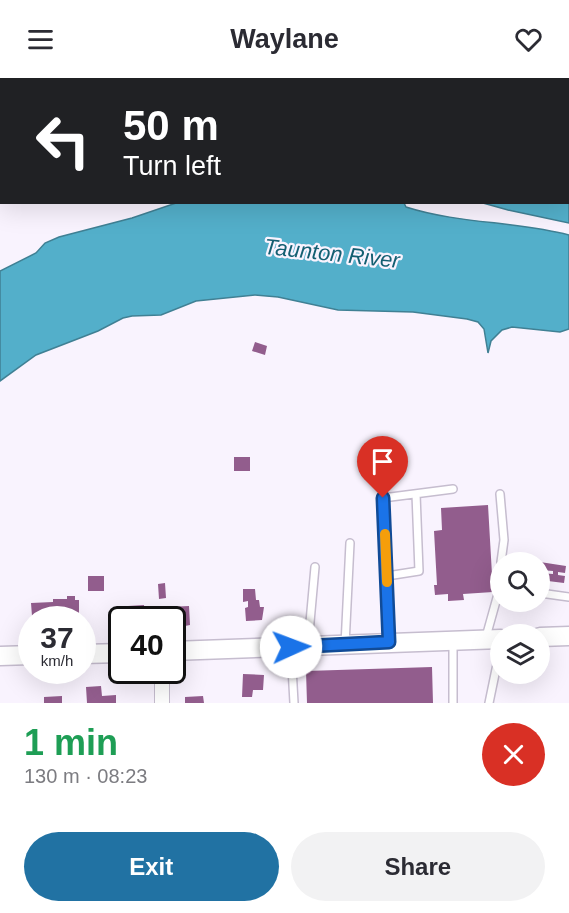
<!DOCTYPE html>
<html lang="en">
<head>
<meta charset="utf-8">
<style>
  body { margin:0; font-family:Helvetica,sans-serif; background:#f2f2f3; color:#2b2b33; height:100vh; display:flex; flex-direction:column; font-size:22px; white-space:nowrap }
  * { box-sizing:border-box; margin:0 }
  p { font-size:20px; color:#7c7c81 }
  .icon { flex:none; width:33px; height:33px; fill:none; stroke:currentColor; stroke-width:2; stroke-linecap:round; stroke-linejoin:round }
  .map { position:relative; height:625px; overflow:hidden }
  .panel { display:flex; flex-direction:column; background:#fff; flex:1 }
  .panel>* { flex:none }
  .guide { position:absolute; left:0px; top:0px; width:570px; height:126px; box-shadow:0 6px 24px #0002; background:#202124; color:#fff; overflow:hidden }
  .tools { position:absolute; left:490px; top:474px; display:grid; gap:12px }
  .tools a { display:grid; place-items:center; width:60px; height:60px; border-radius:50%; background:#fff; box-shadow:0 6px 24px #0002; font-size:30px }
  .speed { position:absolute; left:18px; top:528px; display:flex; gap:12px; font-size:30px; font-weight:700; text-align:center }
  .speed>* { display:grid; place-content:center; width:78px; height:78px; border-radius:50%; background:#fff; box-shadow:0 6px 24px #0002; line-height:1 }
  .speed small { font-size:15px; font-weight:400 }
  .speed .limit { border:3px solid #111; border-radius:9px; background:#fff; color:#111 }
  .pin { position:absolute; display:grid; place-items:center; width:51px; height:51px; color:#fff; margin:-62px -26px; border-radius:50% 50% 50% 0; rotate:-45deg; box-shadow:0 0 6px #0007 }
  .pin .icon { rotate:45deg }
  .me { position:absolute; width:66px; margin:-33px; rotate:88deg; stroke-linejoin:round; filter:drop-shadow(0 0 4px #0008) }
  .turn { display:flex; align-items:center; gap:21px; height:126px; padding:0 24px; font-size:27px }
  .turn .icon { width:78px; height:78px; stroke-width:2.5 }
  .turn b { display:block; font-size:42px; line-height:51px }
  .round { display:grid; place-items:center; flex:none; width:63px; height:63px; border-radius:32px; background:#f2f2f3 }
  .headline { display:flex; align-items:center; justify-content:space-between; height:102px; padding:0 24px }
  h1 { font-size:36px; font-weight:700; line-height:45px; color:#1e9e55 }
  .action { display:flex; gap:12px; margin-top:auto; padding:12px 24px }
  .action a { flex:1; height:69px; border-radius:36px; background:#2172a3; color:#fff; font-size:24px; font-weight:700; line-height:69px; text-align:center }
  .action a+a { background:#f2f2f3; color:#2b2b33 }
  header { display:flex; justify-content:space-between; align-items:center; height:78px; padding:0 24px; background:#fff; font-size:27px; font-weight:700 }
  .map>svg:first-child { display:block }
</style>
</head>
<body>
<header><svg class="icon" aria-label="menu" viewBox="0 0 24 24"><path d="M4 6h16M4 12h16M4 18h16"/></svg>Waylane<svg class="icon" aria-label="heart" viewBox="0 0 24 24"><path d="M12 20l-8-8c-3-5 5-10 8-4 3-6 11-1 8 4z"/></svg></header>
<div class="map">
<svg width="569" height="625" viewBox="0 0 569 625">
  <rect width="100%" height="100%" fill="#f9f3fe"/>
  <!-- water -->
  <path fill="#53afca" stroke="#408094" stroke-width="1.5" d="M0 0H253L2 2 0 107Z
    M454 0H569V145L508 132 483 125 568 124V2L453 1Z
    M179 124 404 125 406 129C459 146 516 143 569 157V251L560 254 512 249 502 252 491 263 488 275 484 251 478 244 467 241 413 234 338 232 278 219 255 217 196 223 161 237 132 238 123 240 98 253 36 277 0 303V193L36 175 45 165 59 159 132 140Z"/>
  <!-- building -->
  <path fill="#925d8d" d="M255 264 267 268 265 277 252 273Z
    M234 379H250V393H234Z
    M488 427 493 514 463 516 464 522 448 523V516L435 517 434 507H437L434 453 442 452 441 430Z
    M540 484 566 488 565 495 558 494V497L565 498 564 505 540 502V495L553 496V493L540 492Z
    M88 498H104V513H88Z
    M165 505 166 520 159 521 158 506Z
    M243 511H255L256 522H259L260 529H264L262 542 246 543 245 530 248 529V523L243 524Z
    M67 518H75V522H79V542H54L53 538H32L31 525 53 524V521H67Z
    M144 527 145 542H129L128 528Z
    M189 528 190 547 185 548V552H174L172 542H168V529Z
    M432 589 433 625H307L306 593Z
    M243 596 264 597 263 612H253L252 619H242Z
    M101 608 102 618 116 617V625H87L86 609Z
    M62 618V625H44V619Z
    M203 618 204 625H185V619Z"/>
  <g fill="none" stroke-linecap="round" stroke-linejoin="round">
    <!-- lane casing -->
    <g stroke="#c6bdcf" stroke-width="10">
      <path id="lane" d="M500 416 504 462 501 484
        M387 498 419 493 416 416
        M540 515 569 519
        M486 559 498 516 501 487
        M389 564 383 420 453 411
        M453 565V625
        M308 566 315 489
        M345 567 350 465
        M291 571 294 625
        M489 625 501 567"/>
    </g>
    <!-- street casing -->
    <g stroke="#c6bdcf" stroke-width="16">
      <path id="street" d="M162 592V625"/>
    </g>
    <!-- secondary casing -->
    <g stroke="#c6bdcf" stroke-width="21">
      <path id="secondary" d="M540 559 569 558
        M172 573 501 561
        M82 576 122 575
        M0 578 32 577"/>
    </g>
    <!-- lane -->
    <use href="#lane" stroke="#fff" stroke-width="7"/>
    <!-- street -->
    <use href="#street" stroke="#fff" stroke-width="14"/>
    <!-- secondary -->
    <use href="#secondary" stroke="#fff" stroke-width="18"/>
  </g>
  <g fill="none" stroke-linecap="round" stroke-linejoin="round">
    <!-- route casing -->
    <g stroke="#114b97" stroke-width="15">
      <path id="route" d="M291 569 389 564 383 420"/>
    </g>
    <!-- route -->
    <use href="#route" stroke="#1a73e8" stroke-width="10"/>
    <!-- slow -->
    <path stroke="#f59e0b" stroke-width="10" d="M385 456 387 504"/>
  </g>
  <g text-anchor="middle" stroke-width="4.5" stroke-linejoin="round" paint-order="stroke">
    <!-- water labels -->
    <g font-size="22" font-style="italic" fill="#145f72" stroke="#f9f3fe">
      <text transform="translate(332 175) rotate(6)" y="8">Taunton River</text>
    </g>
  </g>
</svg>
<div class="tools">
<a><svg class="icon" aria-label="search" viewBox="0 0 24 24"><circle cx="10" cy="10" r="6"/><path d="M15 15l6 6"/></svg></a>
<a><svg class="icon" aria-label="layers" viewBox="0 0 24 24"><path d="M12 4l9 5-9 5-9-5zM3 14l9 5 9-5"/></svg></a>
</div>
<div class="speed"><div>37<small>km/h</small></div><div class="limit">40</div></div>
<div class="pin" style="left:383px;top:420px;background:#d93025"><svg class="icon" aria-label="arrive" viewBox="0 0 24 24"><path d="M6 21V4h12l-3 4 3 4H6"/></svg></div>
<svg class="me" style="left:291px;top:569px" viewBox="-20 -20 40 40"><circle r="19" fill="#fff"/><path d="M0-13L10 11 0 6-10 11z" fill="#1a73e8"/></svg>
<div class="guide">
<div class="turn"><svg class="icon" aria-label="left" viewBox="0 0 24 24"><path d="M17 20v-9H6M10 6l-5 5 5 5"/></svg><div><b>50 m</b>Turn left</div></div>
</div>
</div>
<section class="panel">
<div class="headline"><div><h1>1 min</h1><p>130 m · 08:23</p></div><a class="round" style="background:#d93025;color:#fff"><svg class="icon" aria-label="close" viewBox="0 0 24 24"><path d="M6 6l12 12M18 6L6 18"/></svg></a></div>
<div class="action"><a>Exit</a><a>Share</a></div>
</section>
</body>
</html>
